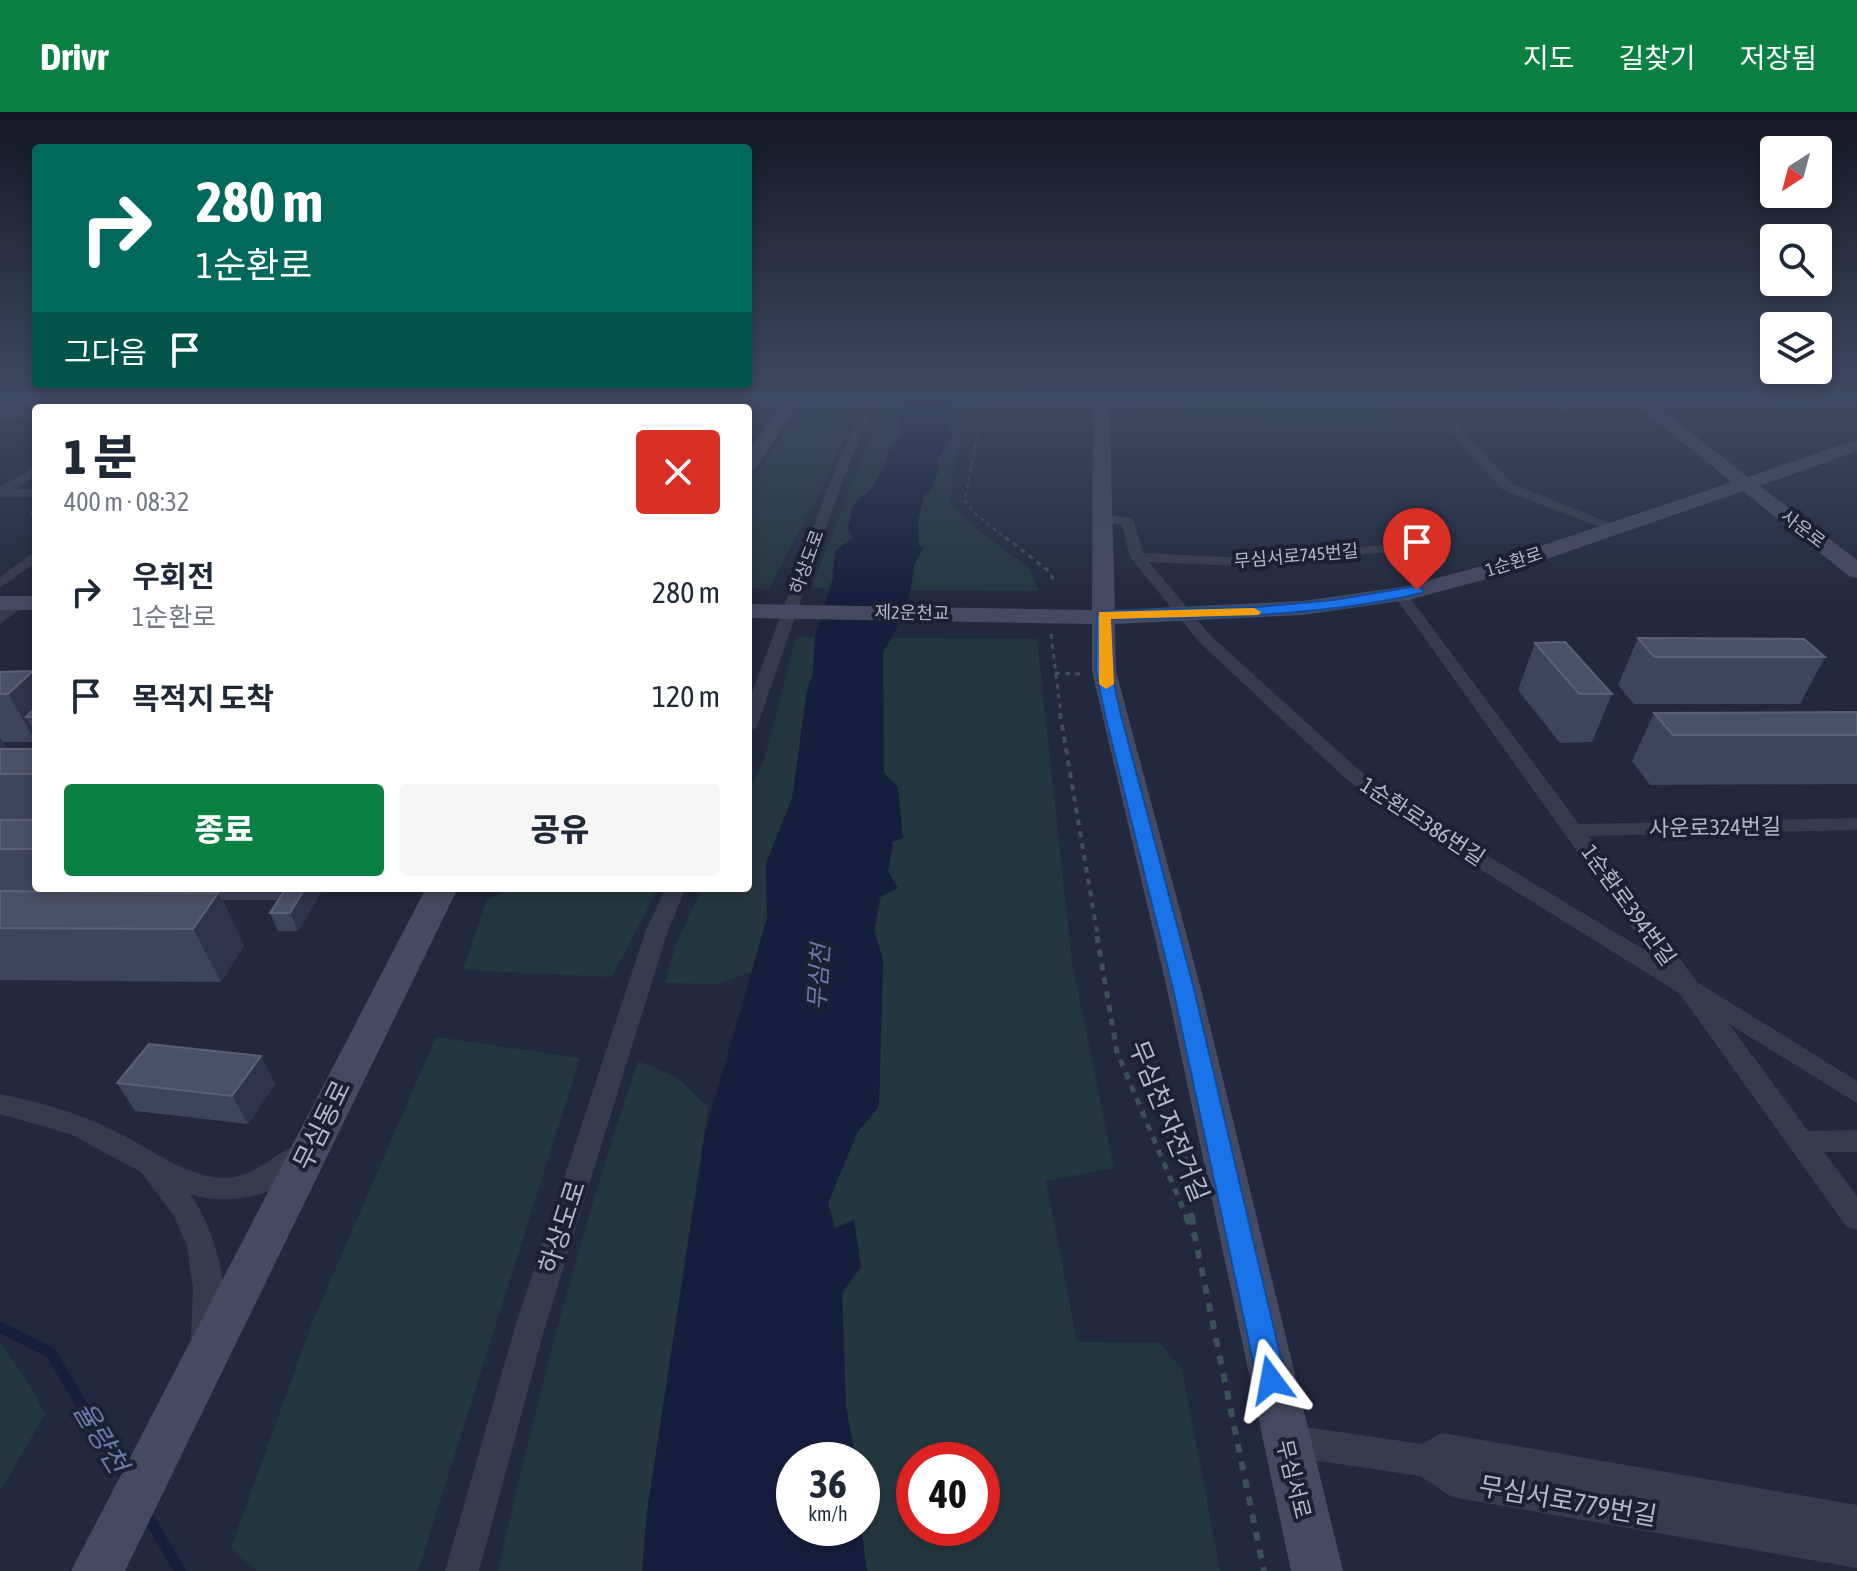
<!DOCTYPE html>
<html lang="ko">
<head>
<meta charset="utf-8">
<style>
  body { margin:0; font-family:"Asap Condensed","Noto Sans KR",sans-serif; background:#f6f6f7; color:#1f2937; height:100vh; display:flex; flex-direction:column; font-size:30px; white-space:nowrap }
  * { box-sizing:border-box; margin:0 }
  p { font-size:26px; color:#747a83 }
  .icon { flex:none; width:44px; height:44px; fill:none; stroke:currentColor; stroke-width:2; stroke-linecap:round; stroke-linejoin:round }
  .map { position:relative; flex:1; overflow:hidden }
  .drawer { position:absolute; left:32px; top:292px; width:720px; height:488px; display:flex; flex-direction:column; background:#fff; border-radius:8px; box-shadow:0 4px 12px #0003 }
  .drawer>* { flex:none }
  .guide { position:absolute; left:32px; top:32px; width:720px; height:244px; border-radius:8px; box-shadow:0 4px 12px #0003; background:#00695c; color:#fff; overflow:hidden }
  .needle { width:52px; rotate:216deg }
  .controls { position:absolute; left:1760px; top:24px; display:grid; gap:16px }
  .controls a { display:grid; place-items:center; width:72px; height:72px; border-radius:8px; background:#fff; box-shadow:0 4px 12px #0003; font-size:40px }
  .speed { position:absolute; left:776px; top:1330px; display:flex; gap:16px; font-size:40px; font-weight:700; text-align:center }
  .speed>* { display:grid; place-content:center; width:104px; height:104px; border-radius:50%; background:#fff; box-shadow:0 4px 12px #0003; line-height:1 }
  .speed small { font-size:20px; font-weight:400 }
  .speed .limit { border:12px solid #d22; background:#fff; color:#111 }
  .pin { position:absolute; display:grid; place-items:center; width:68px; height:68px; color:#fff; margin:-82px -34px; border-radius:50% 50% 50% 0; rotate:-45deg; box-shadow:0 0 8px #0007 }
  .pin .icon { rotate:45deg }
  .me { position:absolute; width:88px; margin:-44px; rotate:347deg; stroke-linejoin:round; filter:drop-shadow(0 0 6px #0008) }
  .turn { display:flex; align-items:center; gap:28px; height:168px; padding:0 32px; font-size:36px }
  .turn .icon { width:104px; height:104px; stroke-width:2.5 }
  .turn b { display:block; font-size:56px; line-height:68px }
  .then { display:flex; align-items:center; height:76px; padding:0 32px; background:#0003; gap:16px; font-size:30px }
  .round { display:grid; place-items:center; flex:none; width:84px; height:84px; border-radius:8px; background:#f6f6f7 }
  .head { display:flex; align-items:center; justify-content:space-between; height:136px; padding:0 32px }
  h1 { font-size:48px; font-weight:800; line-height:60px }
  .button { display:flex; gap:16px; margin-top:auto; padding:16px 32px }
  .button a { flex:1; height:92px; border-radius:8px; background:#0b8043; color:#fff; font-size:32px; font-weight:800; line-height:92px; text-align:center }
  .button a+a { background:#f6f6f7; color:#1f2937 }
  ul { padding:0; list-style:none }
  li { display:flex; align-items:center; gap:24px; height:104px; padding:0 32px }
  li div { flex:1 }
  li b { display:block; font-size:30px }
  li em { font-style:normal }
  header { display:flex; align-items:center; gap:48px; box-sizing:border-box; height:112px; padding:0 40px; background:#0b8043; color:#fff }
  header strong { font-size:38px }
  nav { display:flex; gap:44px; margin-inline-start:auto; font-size:28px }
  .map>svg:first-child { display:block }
</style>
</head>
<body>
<header>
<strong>Drivr</strong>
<nav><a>지도</a><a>길찾기</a><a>저장됨</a></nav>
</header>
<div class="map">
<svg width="1857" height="1459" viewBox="0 0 1857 1459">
  <rect width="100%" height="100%" fill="#22293e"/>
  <!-- green -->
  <path fill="#24373f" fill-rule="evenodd" d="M809 286H861L824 372 769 477 748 476V368L767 348Z
    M886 286H901L900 324 890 336 883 358 872 376 853 393 850 402 853 426 835 439 833 466 829 477 811 476Z
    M964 286H971L954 353 950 392 979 419 1028 455 1039 479 909 478 912 453 924 436 919 434 918 408 925 381 931 376 940 355 936 353 946 311 944 302 948 296 963 290Z
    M1185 286H1384L1396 320 1197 305 1186 298Z
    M796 525H815L813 561 807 579 792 687 766 751 767 806 752 860 717 872 665 871 676 832 702 776H748V681L764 649Z
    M892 526 1037 527 1072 851 1114 1056 1046 1069 1077 1230 1159 1231 1182 1257 1220 1459H867L861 1416 862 1348H856L846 1295 842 1181 861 1155 854 1109 835 1117 828 1091 857 1021 879 994 883 848 874 819 893 730 884 661 881 590 883 540ZM914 1348H982V1416H914Z
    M516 776H658L612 865 463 858 487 788Z
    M436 925 580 946 418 1459H257L231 1436 312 1211Z
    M638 949 676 965 708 995 647 1400 642 1459H498C536 1287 582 1116 638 949Z
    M0 1231 28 1270 45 1302 0 1379Z"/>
  <!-- water -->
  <path fill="#151e3c" d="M901 286H936L940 298 954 286H964L963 290 948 296 944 302 952 324 936 352 940 355 930 380 925 381 918 408 919 434 924 436C913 451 915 452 912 470 908 493 896 521 883 540L884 661 898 675 903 726 893 730 888 760 898 776 880 785 874 819 883 848 879 994 857 1021 828 1091 835 1116 854 1108 861 1155 842 1181 846 1295 856 1348H794V1416H861L867 1459H642L647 1400 705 1021 767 806 766 751 792 687 807 579 813 561 815 525 833 466 835 439 853 426 848 416 853 393 872 376 883 358 890 336 900 324Z"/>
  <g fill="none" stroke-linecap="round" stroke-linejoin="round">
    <!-- stream -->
    <path stroke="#151e3c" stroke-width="11" d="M0 1215 51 1241 127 1369
      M145 1400 180 1459"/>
    <!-- path-far4 -->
    <path stroke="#3d5057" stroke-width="2" stroke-dasharray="4 4" stroke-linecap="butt" d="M984 286 965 389 973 400 1007 427"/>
    <!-- path-far3 -->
    <path stroke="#3d5057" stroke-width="3" stroke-dasharray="5 5" stroke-linecap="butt" d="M1005 425 1050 460 1055 472
      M1051 522 1061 603
      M1055 561 1080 562"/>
    <!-- path-far2 -->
    <path stroke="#3d5057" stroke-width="4" stroke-dasharray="6 6" stroke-linecap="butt" d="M1060 601 1098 826"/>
    <!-- path-far1 -->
    <path stroke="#3d5057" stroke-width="5" stroke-dasharray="7 7" stroke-linecap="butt" d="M1097 824 1117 940 1187 1106
      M1182 1017 1192 1106"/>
    <!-- path -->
    <path stroke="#3d5057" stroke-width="6" stroke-dasharray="9 9" stroke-linecap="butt" d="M1186 1104 1195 1125 1264 1459
      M1192 1104 1194 1119"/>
    <!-- street -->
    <path fill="#363c4e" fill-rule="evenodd" d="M136 286H148L136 296H123Z
      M222 286H233L225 296H213Z
      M866 286H876L841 373 757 615 748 620V591L829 373Z
      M1421 286H1432L1513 372 1623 416 1611 419 1503 378Z
      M1545 286H1556L1570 299 1560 301Z
      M692 291 696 292V296H267L273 293Z
      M6 300H36V306L2 305 0 303Z
      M36 354V363L15 377H36V385H0V375Z
      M1102 403 1133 406 1143 441 1243 446 1310 436 1412 433 1414 436 1407 440 1310 444 1243 454 1149 450 1211 524 1359 658 1415 700 1651 842 1395 485V479H1405L1579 712 1857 706V718L1588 724 1697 870 1857 969V991L1729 912 1808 1019 1857 1018V1040H1824L1857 1084V1118L1847 1115 1679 881 1401 708 1345 666 1199 530 1130 445 1122 413 1097 410V404Z
      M36 439V450L0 476V465Z
      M19 486 24 488V494L0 512V499Z
      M666 776H686L668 818 545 1215 479 1459H445L515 1215 646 818Z
      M0 982C38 990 77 1000 112 1018 145 1033 177 1059 213 1065 259 1073 283 1026 308 1034L312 1042C292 1083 230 1096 190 1082 217 1119 236 1192 217 1235L206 1239 195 1235 191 1225 193 1176 187 1134 174 1104 141 1060 70 1022 0 1002Z
      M1285 1312 1422 1332 1442 1321 1857 1393V1456L1452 1385 1420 1364 1285 1344 1274 1339 1269 1328 1274 1317Z"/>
    <!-- secondary -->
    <path fill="#444a61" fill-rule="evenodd" d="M23 286H43L0 311V299Z
      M690 286H707L699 296H682Z
      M785 286H801L755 357 748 359V340Z
      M1093 286H1109L1115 498 1303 489 1408 474 1478 455 1732 370 1628 286H1646L1748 365 1857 328V339L1760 374 1857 448V466L1849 464 1743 379 1494 465 1408 488 1303 503 1115 512 1116 559 1201 877 1343 1459H1291L1167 877 1092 559V512L748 506V492L1092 498Z
      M0 484H36V498H0Z
      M426 776H458L125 1459H71Z"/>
  </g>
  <!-- wall -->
  <path fill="#3d455c" d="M251 286H285L271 293 253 291Z
    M309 286H489L488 288H309Z
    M1699 286H1831L1828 293 1707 292Z
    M36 395V413L30 400Z
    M1638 526 1825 545 1800 592H1634L1618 573Z
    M1535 531 1612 582 1592 630 1560 631 1518 578Z
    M33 559 36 565V630H3L7 637 36 662V776H324L298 819H278L270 801 278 788H222L244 833 221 870 0 868V560Z
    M1857 600V672L1650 673 1632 649 1654 601Z
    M261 944 275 972 248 1012 135 999 117 971Z"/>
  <!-- shaded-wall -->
  <path fill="#2d344b" d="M268 286H285L271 293Z
    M33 559 36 565V605H26L36 622V630L8 582Z
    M0 625 16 652 0 662Z
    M278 776H291L283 788Z
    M305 776H324L298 819 290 801Z
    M218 781 244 833 221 870 193 817Z
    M261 944 275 972 248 1012 232 984Z"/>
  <!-- building -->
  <path fill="#495168" stroke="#5a6177" stroke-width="2" d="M1638 526 1804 527 1825 545H1654Z
    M1565 530 1612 582H1579L1535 531Z
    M33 559 8 582H0V560Z
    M36 595V605H26Z
    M1857 600V623H1673L1654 601Z
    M0 637H36V662H0Z
    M0 708H36V737H0Z
    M286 776H305L290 801H270Z
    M0 779 218 781 193 817 0 816Z
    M149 932 261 944 232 984 117 971Z"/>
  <!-- sky -->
  <linearGradient id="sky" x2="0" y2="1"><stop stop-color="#131722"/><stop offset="0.58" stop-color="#3e4963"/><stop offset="1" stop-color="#3e4963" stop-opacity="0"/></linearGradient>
  <rect width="1857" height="490" fill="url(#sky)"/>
  <!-- route -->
  <path fill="#1a73e8" stroke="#114b97" stroke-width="2" d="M1417 474 1424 478 1422 481C1320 505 1215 505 1111 507V559L1121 603 1194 877 1286 1268 1281 1278 1271 1282 1261 1278 1257 1268 1173 877 1105 603 1096 559 1097 503 1104 499 1257 495 1334 488Z"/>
  <!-- slow -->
  <path fill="#f59e0b" d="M1254 496 1261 500 1259 503 1111 507 1114 572 1106 577 1099 572V500Z"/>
  <g text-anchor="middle" stroke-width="8" stroke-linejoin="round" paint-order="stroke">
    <!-- far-street labels -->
    <g font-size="18" fill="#b2b7c9" stroke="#1b2133">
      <text transform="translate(1803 417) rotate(37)" y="6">사운로</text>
      <text transform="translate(1296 444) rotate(-5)" y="6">무심서로745번길</text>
      <text transform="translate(807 450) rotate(-70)" y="6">하상도로</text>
      <text transform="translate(1514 450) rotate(-18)" y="6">1순환로</text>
      <text transform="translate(912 501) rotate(1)" y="6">제2운천교</text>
    </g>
    <!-- street labels -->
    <g font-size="22" fill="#b2b7c9" stroke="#1b2133">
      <text transform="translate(1423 709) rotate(33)" y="8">1순환로386번길</text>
      <text transform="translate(1715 715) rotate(-1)" y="8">사운로324번길</text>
      <text transform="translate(1629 793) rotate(54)" y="8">1순환로394번길</text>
      <text transform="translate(1294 1367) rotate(76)" y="8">무심서로</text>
    </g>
    <!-- water labels -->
    <g font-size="24" font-style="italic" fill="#697aaa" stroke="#1b2133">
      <text transform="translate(819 865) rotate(-86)" y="8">무심천</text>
    </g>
    <!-- near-street labels -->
    <g font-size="26" fill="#b2b7c9" stroke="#1b2133">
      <text transform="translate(1169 1009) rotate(68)" y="9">무심천 자전거길</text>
      <text transform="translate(322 1013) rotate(-64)" y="9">무심동로</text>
      <text transform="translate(562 1115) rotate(-72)" y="9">하상도로</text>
      <text transform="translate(1568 1389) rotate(10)" y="9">무심서로779번길</text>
    </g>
    <!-- near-water labels -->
    <g font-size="28" font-style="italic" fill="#697aaa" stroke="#1b2133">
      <text transform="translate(101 1325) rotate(59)" y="10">율량천</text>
    </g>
  </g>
</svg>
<div class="controls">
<a><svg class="needle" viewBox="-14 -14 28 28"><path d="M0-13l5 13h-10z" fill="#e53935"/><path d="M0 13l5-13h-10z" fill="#747a83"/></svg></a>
<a><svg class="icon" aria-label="search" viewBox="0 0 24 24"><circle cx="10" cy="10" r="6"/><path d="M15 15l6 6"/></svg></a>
<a><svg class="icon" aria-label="layers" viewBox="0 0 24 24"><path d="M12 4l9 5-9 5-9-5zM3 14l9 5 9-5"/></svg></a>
</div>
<div class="speed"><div>36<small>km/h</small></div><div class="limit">40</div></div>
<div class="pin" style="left:1417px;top:478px;background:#d93025"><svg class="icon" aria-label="arrive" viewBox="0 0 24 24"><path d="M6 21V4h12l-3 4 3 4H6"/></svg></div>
<svg class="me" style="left:1271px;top:1268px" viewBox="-20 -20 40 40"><path d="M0-17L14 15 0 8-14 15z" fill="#1a73e8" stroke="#fff" stroke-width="4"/></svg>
<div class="guide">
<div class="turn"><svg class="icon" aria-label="right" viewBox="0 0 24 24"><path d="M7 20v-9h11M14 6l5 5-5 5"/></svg><div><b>280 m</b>1순환로</div></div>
<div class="then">그다음<svg class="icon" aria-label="arrive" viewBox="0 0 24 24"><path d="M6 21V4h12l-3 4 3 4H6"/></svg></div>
</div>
<section class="drawer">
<div class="head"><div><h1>1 분</h1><p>400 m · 08:32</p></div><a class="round" style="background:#d93025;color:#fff"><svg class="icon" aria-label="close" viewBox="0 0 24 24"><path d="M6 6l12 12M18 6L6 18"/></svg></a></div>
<ul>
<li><svg class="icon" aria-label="right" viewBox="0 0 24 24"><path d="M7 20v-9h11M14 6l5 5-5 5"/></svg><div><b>우회전</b><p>1순환로</p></div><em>280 m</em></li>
<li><svg class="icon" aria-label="arrive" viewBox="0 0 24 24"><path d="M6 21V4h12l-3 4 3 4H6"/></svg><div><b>목적지 도착</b></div><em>120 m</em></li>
</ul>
<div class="button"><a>종료</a><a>공유</a></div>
</section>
</div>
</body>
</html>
